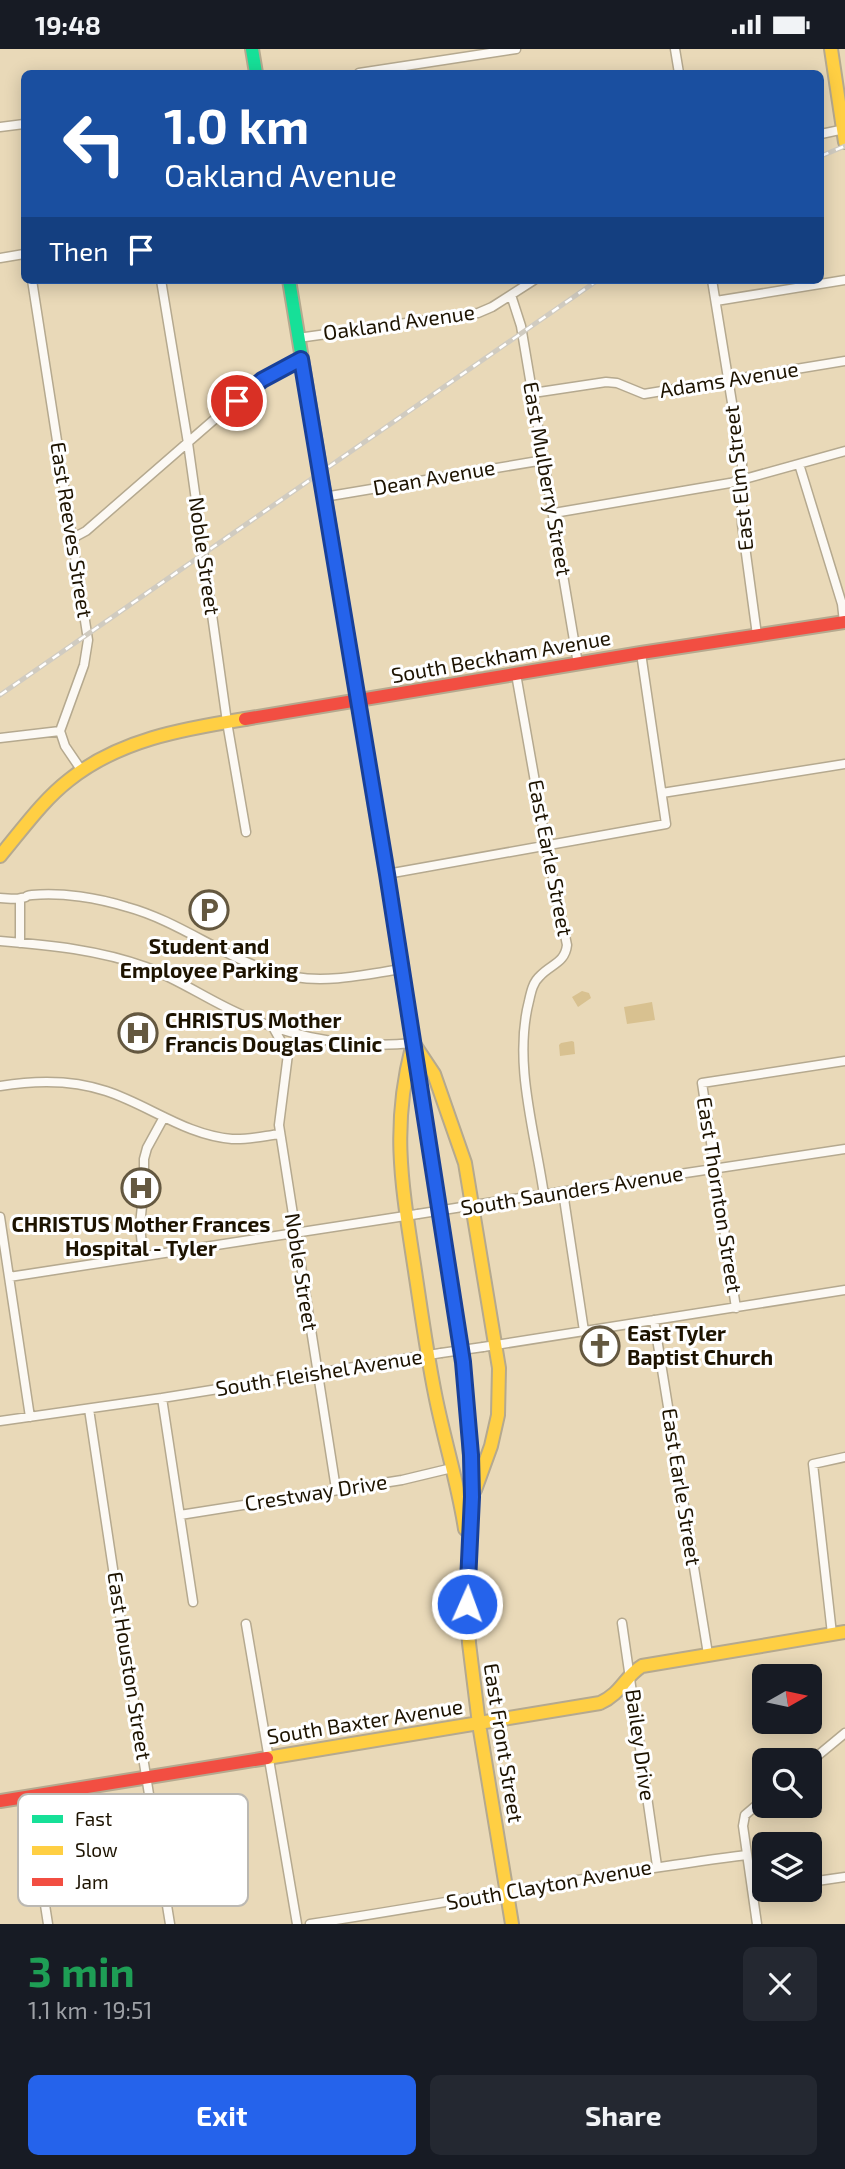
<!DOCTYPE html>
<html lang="en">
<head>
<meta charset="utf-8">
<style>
  body { margin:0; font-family:"Exo 2",sans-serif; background:#242831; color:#f1f3f6; height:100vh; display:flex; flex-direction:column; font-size:26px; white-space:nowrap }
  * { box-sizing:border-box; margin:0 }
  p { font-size:23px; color:#9ea1a6 }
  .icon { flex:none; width:38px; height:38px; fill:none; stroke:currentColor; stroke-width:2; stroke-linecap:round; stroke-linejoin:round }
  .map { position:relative; height:1875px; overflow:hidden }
  .side { display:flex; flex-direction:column; background:#171b24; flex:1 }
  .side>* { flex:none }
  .hud { position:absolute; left:21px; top:21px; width:803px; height:214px; border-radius:10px; box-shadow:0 4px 18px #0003; background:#1a4fa0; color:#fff; overflow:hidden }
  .needle { width:46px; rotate:81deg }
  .buttons { position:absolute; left:752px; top:1615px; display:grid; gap:14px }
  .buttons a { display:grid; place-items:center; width:70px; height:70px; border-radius:10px; background:#171b24; box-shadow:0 4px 18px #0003; font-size:35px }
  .pin { position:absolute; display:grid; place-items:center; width:60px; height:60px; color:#fff; margin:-30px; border:4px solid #fff; border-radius:50%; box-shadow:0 2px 7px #0007 }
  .me { position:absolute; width:77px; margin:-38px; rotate:2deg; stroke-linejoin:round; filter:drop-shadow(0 0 5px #0008) }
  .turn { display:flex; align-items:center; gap:24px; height:147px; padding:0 28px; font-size:32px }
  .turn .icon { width:91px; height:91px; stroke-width:2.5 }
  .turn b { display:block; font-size:49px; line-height:60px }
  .then { display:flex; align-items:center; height:66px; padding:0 28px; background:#0003; gap:14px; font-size:26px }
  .round { display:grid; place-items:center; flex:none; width:74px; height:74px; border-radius:10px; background:#242831 }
  .headline { display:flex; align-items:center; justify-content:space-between; height:119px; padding:0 28px }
  h1 { font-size:42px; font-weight:700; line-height:52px; color:#1e9e55 }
  .action { display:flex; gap:14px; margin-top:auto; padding:14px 28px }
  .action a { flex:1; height:80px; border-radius:10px; background:#2563eb; color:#fff; font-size:28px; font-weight:700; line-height:80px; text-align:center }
  .action a+a { background:#242831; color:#f1f3f6 }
  .status { display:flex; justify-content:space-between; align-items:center; height:49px; padding:0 35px; background:#171b24; direction:ltr }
  .status svg { height:19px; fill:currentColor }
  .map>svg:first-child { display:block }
</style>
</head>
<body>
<div class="status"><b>19:48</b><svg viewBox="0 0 49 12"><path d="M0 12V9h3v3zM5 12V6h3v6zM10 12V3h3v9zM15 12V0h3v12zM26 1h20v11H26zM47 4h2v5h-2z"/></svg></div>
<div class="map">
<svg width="845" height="1875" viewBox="0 0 845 1875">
  <rect width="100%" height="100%" fill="#e9d9b8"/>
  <!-- green -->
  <path fill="#d8c190" d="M582 942 589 944 591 949 578 958 572 948Z
    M652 953 655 971 627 975 624 958Z
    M572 992 574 993 575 1005 560 1007 559 996 561 994Z"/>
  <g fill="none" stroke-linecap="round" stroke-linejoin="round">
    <!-- street casing -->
    <g stroke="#b5a98f" stroke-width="11">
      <path id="street" d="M675 0 679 24
        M359 24 516 0
        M0 78 24 75
        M821 85 845 80
        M0 209 24 205
        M32 231 88 591 84 616 60 682 65 697 82 722
        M161 231 188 394 227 673 246 783
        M712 231 742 415V475L757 586
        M511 246 521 277 578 615
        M716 252 845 231
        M298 289 478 264 492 258 534 231
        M533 344 606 333 617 334 644 345 845 312
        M799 415 842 555 844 573
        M324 448 544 411
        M554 464 730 434 845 402
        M73 489 86 482 224 362 262 331 301 311
        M516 625 546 795 567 896C565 914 551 915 540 927 533 933 531 943 529 952 513 1014 535 1083 544 1146
        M0 689 60 682
        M662 744 845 715
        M387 825 666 775 641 604
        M0 849C7 849 15 851 21 849 31 848 22 847 32 846 62 843 98 849 127 858 186 874 234 918 295 928 330 934 367 925 402 920
        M0 892C49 896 100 901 146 918 181 931 212 954 247 968 298 990 358 1000 413 994
        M20 894V850
        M273 978 288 1005 279 1076 336 1440
        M288 1005 307 988
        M0 1037C36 1031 71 1030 106 1042 149 1056 185 1086 232 1090 248 1091 264 1087 280 1085
        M563 1143 584 1282
        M467 1157 845 1100
        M0 1168 30 1368
        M143 1207 140 1176 144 1137V1110L147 1099 164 1068
        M9 1228 418 1165
        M736 1259 702 1034 845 1012
        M654 1271 708 1605
        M483 1298 845 1241
        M162 1349 193 1553
        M89 1360 119 1560 170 1875
        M0 1372 162 1349 441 1304
        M180 1466 402 1431 452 1419
        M622 1574 657 1817
        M246 1575 297 1875
        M832 1585 813 1415 845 1408
        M810 1713 845 1684
        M28 1747 48 1875
        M810 1833 845 1828
        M753 1843 766 1841
        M310 1875C456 1853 601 1824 747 1806
        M757 1875 743 1777 745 1766 765 1749"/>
    </g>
    <!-- fast casing -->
    <g stroke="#b5a98f" stroke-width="16">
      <path id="fast" d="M252 0 256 24
        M289 231 385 814"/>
    </g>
    <!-- slow casing -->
    <g stroke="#b5a98f" stroke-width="16">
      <path id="slow" d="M831 0 845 93
        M0 807C22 781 42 752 69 731 119 691 182 680 245 670
        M412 998C392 1076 401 1131 413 1209 420 1254 426 1300 435 1345 444 1391 458 1434 465 1480
        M416 998 434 1025 465 1114 499 1319 498 1366 491 1397 475 1441
        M468 1369 472 1448 467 1555 469 1594 479 1675 512 1875
        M267 1709 600 1654C622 1644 624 1628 642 1617L845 1583"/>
    </g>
    <!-- jam casing -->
    <g stroke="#b5a98f" stroke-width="16">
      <path id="jam" d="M245 670 641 604 845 573
        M385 814 463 1313 468 1369
        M0 1752 267 1709"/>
    </g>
    <!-- street -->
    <use href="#street" stroke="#fcf9f4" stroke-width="8"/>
    <!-- fast -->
    <use href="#fast" stroke="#16e098" stroke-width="12"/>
    <!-- slow -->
    <use href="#slow" stroke="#ffcf43" stroke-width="12"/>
    <!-- jam -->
    <use href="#jam" stroke="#f24e42" stroke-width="12"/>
    <!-- rail casing -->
    <g stroke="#d0cbc0" stroke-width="5">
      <path id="rail" d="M821 107 845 97
        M0 646 598 231"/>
    </g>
    <!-- rail -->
    <use href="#rail" stroke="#fff" stroke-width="2.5" stroke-dasharray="8" stroke-linecap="butt"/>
    <!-- street-bridge casing -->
    <g stroke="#b5a98f" stroke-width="11" stroke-linecap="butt">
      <path id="street-bridge" d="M418 1165 462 1158
        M441 1304 483 1298"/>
    </g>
    <!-- street-bridge -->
    <use href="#street-bridge" stroke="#fcf9f4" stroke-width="8"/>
  </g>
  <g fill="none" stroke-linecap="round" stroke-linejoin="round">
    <!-- route casing -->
    <g stroke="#184099" stroke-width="18">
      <path id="route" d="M237 352 262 331 301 310 387 825 463 1313 471 1406 472 1448 467 1555"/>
    </g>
    <!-- route -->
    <use href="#route" stroke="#2563eb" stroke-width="12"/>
  </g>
  <!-- icons -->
  <defs>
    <g id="parking-ring" transform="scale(2.0125)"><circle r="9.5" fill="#fff" stroke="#645840" stroke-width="1.5"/><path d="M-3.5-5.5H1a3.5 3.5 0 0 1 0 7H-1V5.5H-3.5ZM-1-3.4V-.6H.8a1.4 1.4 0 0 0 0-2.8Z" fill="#645840"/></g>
    <g id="hospital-ring" transform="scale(2.0125)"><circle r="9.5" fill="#fff" stroke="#645840" stroke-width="1.5"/><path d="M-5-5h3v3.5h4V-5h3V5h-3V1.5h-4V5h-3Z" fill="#645840"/></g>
    <g id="church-ring" transform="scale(2.0125)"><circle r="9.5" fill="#fff" stroke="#645840" stroke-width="1.5"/><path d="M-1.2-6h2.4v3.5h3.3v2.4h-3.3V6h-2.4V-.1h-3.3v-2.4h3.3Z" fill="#645840"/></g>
  </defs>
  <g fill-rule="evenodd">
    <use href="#parking-ring" x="209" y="861"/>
    <use href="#hospital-ring" x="138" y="984"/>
    <use href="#hospital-ring" x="141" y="1139"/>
    <use href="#church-ring" x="600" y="1297"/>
  </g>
  <g text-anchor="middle" stroke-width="6" stroke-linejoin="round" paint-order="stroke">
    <!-- street labels -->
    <g font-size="21" fill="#1d1300" stroke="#fff">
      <text transform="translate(399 274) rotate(-8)" y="7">Oakland Avenue</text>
      <text transform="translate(729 331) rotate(-9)" y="7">Adams Avenue</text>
      <text transform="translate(434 429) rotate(-10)" y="7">Dean Avenue</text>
      <text transform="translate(739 429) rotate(-96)" y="7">East Elm Street</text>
      <text transform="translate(547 430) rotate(80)" y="7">East Mulberry Street</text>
      <text transform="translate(71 481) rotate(81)" y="7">East Reeves Street</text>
      <text transform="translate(204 507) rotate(82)" y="7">Noble Street</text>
      <text transform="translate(501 608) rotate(-10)" y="7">South Beckham Avenue</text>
      <text transform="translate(550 809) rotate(79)" y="7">East Earle Street</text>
      <text transform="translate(572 1142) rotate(-9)" y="7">South Saunders Avenue</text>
      <text transform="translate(719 1146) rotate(81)" y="7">East Thornton Street</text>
      <text transform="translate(301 1223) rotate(81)" y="7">Noble Street</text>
      <text transform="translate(319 1324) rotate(-9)" y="7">South Fleishel Avenue</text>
      <text transform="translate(681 1438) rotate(81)" y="7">East Earle Street</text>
      <text transform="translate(316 1444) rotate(-9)" y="7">Crestway Drive</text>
      <text transform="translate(129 1617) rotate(81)" y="7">East Houston Street</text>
      <text transform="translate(365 1673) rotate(-9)" y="7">South Baxter Avenue</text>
      <text transform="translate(503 1694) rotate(81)" y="7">East Front Street</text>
      <text transform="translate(640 1696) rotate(82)" y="7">Bailey Drive</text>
      <text transform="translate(549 1836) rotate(-10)" y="7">South Clayton Avenue</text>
    </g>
    <!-- poi labels -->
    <g font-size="21" font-weight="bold" fill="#1d1300" stroke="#fff">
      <text x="209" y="905">Student and<tspan x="209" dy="24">Employee Parking</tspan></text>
      <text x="165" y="979" text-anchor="start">CHRISTUS Mother<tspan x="165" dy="24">Francis Douglas Clinic</tspan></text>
      <text x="141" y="1183">CHRISTUS Mother Frances<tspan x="141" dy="24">Hospital - Tyler</tspan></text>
      <text x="627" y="1292" text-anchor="start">East Tyler<tspan x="627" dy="24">Baptist Church</tspan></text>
    </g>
  </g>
  <!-- legend -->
  <rect x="18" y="1745" width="230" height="112" rx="10" fill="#fff" stroke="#bbb8b2" stroke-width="2"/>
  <rect x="32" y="1766" width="31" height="8" fill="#16e098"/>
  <rect x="32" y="1797" width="31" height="9" fill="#ffcf43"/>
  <rect x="32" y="1829" width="31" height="8" fill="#f24e42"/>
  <g font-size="19" fill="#1d1300">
    <text x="75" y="1777">Fast</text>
    <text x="75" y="1808">Slow</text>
    <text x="75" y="1840">Jam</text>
  </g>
</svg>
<div class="buttons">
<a><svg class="needle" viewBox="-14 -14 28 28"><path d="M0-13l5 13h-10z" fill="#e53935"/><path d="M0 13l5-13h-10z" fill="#9ea1a6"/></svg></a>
<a><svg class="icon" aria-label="search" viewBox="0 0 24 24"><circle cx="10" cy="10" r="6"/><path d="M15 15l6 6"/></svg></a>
<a><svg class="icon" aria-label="layers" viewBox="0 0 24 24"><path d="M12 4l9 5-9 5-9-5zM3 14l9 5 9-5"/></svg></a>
</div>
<div class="pin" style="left:237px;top:352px;background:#d93025"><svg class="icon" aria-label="arrive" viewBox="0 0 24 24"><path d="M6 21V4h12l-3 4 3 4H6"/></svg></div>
<svg class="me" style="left:467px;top:1555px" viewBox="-20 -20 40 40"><circle r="17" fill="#2563eb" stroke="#fff" stroke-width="3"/><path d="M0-11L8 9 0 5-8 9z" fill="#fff"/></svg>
<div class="hud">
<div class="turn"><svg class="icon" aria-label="left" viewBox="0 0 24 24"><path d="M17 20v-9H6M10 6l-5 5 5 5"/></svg><div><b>1.0 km</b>Oakland Avenue</div></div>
<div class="then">Then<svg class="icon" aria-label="arrive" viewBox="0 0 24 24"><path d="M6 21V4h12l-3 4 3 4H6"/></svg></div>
</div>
</div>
<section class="side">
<div class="headline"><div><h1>3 min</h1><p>1.1 km · 19:51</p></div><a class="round"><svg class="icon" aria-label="close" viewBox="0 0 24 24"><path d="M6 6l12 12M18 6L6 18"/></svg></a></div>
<div class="action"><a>Exit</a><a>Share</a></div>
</section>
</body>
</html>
